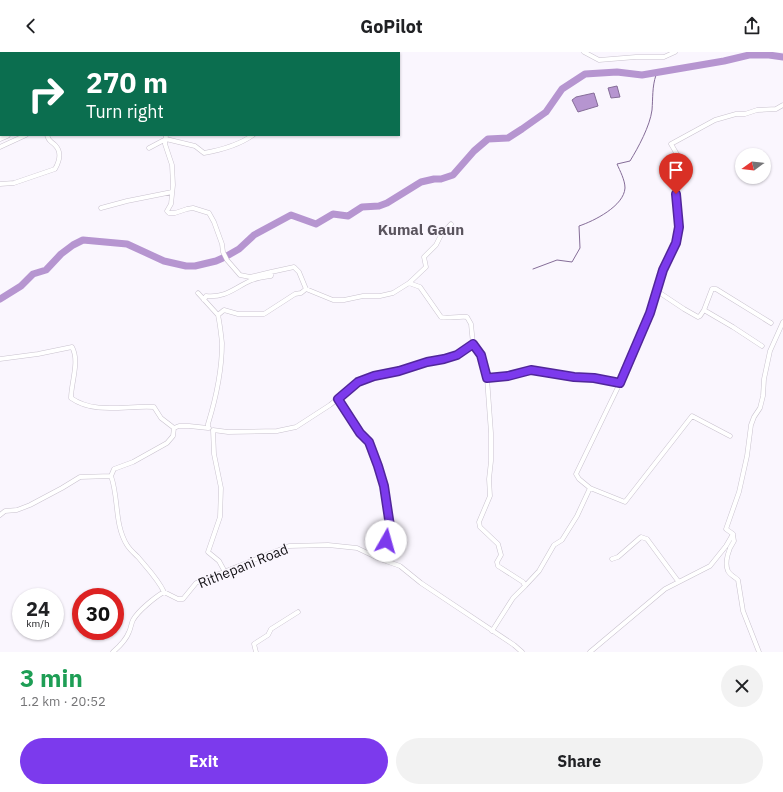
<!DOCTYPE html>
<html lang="en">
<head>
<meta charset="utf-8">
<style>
  body { margin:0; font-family:"IBM Plex Sans",sans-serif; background:#f2f2f2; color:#202124; height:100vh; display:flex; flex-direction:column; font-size:15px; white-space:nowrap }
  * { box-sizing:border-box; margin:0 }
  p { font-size:13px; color:#757577 }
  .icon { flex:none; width:22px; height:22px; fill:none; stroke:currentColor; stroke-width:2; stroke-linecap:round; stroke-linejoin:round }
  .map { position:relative; height:600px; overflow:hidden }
  .sheet { display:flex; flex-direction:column; background:#fff; flex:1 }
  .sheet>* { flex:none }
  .banner { position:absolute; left:0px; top:0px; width:400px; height:84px; box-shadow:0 1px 3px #0004; background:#0b6e4f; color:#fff; overflow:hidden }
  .needle { width:26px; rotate:255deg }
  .tools { position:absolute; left:735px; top:96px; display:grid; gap:8px }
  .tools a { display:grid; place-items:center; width:36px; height:36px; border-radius:50%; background:#fff; box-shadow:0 1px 3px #0004; font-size:20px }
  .speed { position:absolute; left:12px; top:536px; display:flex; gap:8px; font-size:20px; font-weight:700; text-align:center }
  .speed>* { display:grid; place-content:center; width:52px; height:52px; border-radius:50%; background:#fff; box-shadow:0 1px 3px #0004; line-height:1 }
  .speed small { font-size:10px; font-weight:400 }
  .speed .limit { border:6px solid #d22; background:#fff; color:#111 }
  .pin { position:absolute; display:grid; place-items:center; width:34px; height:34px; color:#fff; margin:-41px -17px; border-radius:50% 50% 50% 0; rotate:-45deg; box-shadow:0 0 4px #0007 }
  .pin .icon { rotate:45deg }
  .me { position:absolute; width:44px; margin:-22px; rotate:7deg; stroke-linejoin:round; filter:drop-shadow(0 0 3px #0008) }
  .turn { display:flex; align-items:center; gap:14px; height:84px; padding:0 20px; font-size:18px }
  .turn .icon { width:52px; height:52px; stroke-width:2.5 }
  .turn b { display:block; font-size:28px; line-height:34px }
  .round { display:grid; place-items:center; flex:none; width:42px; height:42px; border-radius:21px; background:#f2f2f2 }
  .overview { display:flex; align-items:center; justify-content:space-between; height:68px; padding:0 20px }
  h1 { font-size:24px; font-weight:800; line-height:30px; color:#1e9e55 }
  .action { display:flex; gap:8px; margin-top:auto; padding:8px 20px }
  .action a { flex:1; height:46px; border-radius:24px; background:#7c3aed; color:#fff; font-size:16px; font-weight:800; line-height:46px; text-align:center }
  .action a+a { background:#f2f2f2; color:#202124 }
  header { display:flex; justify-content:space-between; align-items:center; height:52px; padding:0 20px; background:#fff; font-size:18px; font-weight:800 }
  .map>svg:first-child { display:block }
</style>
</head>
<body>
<header><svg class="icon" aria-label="back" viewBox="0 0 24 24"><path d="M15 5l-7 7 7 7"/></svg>GoPilot<svg class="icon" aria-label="share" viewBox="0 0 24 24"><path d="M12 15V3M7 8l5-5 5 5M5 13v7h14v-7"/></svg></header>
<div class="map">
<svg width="783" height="600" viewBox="0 0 783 600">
  <rect width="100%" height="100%" fill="#faf6fe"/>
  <!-- water -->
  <path fill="#b695d0" stroke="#856d98" d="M617 34 620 45 611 46 608 36Z
    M594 41 598 54 578 60 572 48 576 45Z"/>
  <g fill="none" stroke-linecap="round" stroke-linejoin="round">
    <!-- stream -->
    <path stroke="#856d98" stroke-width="1" d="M533 217 557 208 572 210 580 196 579 174C594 169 624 154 625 136 625 128 620 119 617 112L630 109C638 96 650 74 652 58 653 46 652 35 656 23L665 19"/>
    <!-- river -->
    <path stroke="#b695d0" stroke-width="7" d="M0 247 21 234 33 222 46 218 61 202 73 193 83 188 127 192 164 209 186 214H195L216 209 225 205 239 197 254 183 291 163 316 172 333 162 348 164 362 155 379 154 387 151 421 130 434 127H441L453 123 474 99 488 87 508 86 522 77 546 60 562 37 585 22 617 20 642 23 724 9 749 3H769L783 5"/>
    <!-- minor casing -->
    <g stroke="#c9c2ce" stroke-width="5">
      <path id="minor" d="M31 0 32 1
        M124 0 125 1
        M306 0 307 1
        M584 0 599 8 636 5H664L675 0
        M157 1 159 0
        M197 1 199 0
        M248 1 251 0
        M0 45H1
        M0 76H1
        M166 83 165 92 172 113 173 133 171 152 167 159 169 161H175L187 157 193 156 209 161 214 170 222 192 223 200 227 208 240 223 250 225 271 220
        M0 95 26 83
        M149 96 166 87 195 94 204 101C221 98 239 93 253 83
        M0 132 14 131 55 117C59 110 62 100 55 93 50 88 49 90 47 83
        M101 156 127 149 172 140
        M409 231 420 235 441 265C447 267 459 264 467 265L471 272 473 292
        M198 241 218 263 224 258 238 262H264L295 242 301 241 306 237 333 248H344L363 244H380L393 241 409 231 426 215 424 205 436 193 441 183 451 172
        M656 241H660L684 257 698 265 700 264 704 258 733 275 762 294
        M204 248 206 244C227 246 235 235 252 228 258 226 265 225 271 224V220L294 215 299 220 306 237
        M704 258 712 237H716L771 271
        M0 307 38 302 72 295C80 309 71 331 71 346 95 363 127 353 154 355L161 366 174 376
        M487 326 508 324 531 318 574 325 593 326 620 331
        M338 347 360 381 369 391 378 414 384 434 389 474 386 489 380 507
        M209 376H208V372C216 346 222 319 222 291 221 282 220 272 218 263
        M590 436 625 450 692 364 730 384
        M0 463 5 459 17 458 30 453 62 436 80 425 111 424
        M733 483 734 489C729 496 724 510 728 519 730 523 735 525 738 528L743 559 759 600
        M612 507 618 505 641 485 647 487 678 529
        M225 520 219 509 208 500 220 465 221 436 214 402 213 378 228 380 277 379 296 375 330 353 358 330 374 324 399 319 427 310 444 307 457 303 473 292 481 303 487 326 491 381V409L489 427 490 444 479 470 480 475 498 492 501 503 497 510 498 514 523 530 525 534 513 546 492 579
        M525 534 539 519 554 493 562 488 577 464 590 436 579 427 576 422 620 331 649 261 663 218 676 191 679 175 676 142 678 131V104L671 92 715 68 736 62H745L757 58 776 57 783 53
        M164 540C158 527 147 516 138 505 134 501 130 498 127 493 114 472 119 446 111 424L114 417 133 410 167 391 173 384 174 376 179 374H189L208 376
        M113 600C120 594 126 588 129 580 131 576 131 572 133 568 138 559 155 545 164 540L178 547H183L196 531 289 494 328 493 357 496 380 507 400 514 421 531 514 593 522 600
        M256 600 254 592 268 583 271 577 298 560
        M590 600 665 537 710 514 726 494 733 482 726 477 739 440 747 404 751 373 754 365 760 356 763 344 764 327 770 299 783 270"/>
    </g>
    <!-- highway casing -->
    <g stroke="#c9c2ce" stroke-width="7">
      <path id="highway" d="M177 1 179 0
        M0 86 7 83"/>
    </g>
    <!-- minor -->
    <use href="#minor" stroke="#fff" stroke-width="4"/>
    <!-- highway -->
    <use href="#highway" stroke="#fff" stroke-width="6"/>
  </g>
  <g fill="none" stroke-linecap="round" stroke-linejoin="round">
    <!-- route casing -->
    <g stroke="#51269a" stroke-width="10">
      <path id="route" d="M386 489 390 474 384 434 378 414 369 390 360 381 338 347 358 330 374 324 399 319 427 310 444 307 457 303 473 292 481 303 487 326 508 324 531 318 574 325 594 326 620 331 650 261 663 218 676 191 679 175 676 142"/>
    </g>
    <!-- route -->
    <use href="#route" stroke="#7c3aed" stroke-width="7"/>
  </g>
  <g text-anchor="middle" stroke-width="3" stroke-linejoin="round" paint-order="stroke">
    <!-- street labels -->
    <g font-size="14" fill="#121014" stroke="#faf6fe">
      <text transform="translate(243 514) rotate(-22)" y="5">Rithepani Road</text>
    </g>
    <!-- neighbourhood labels -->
    <g font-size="15" font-weight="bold" fill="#5a545e" stroke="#faf6fe">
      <text x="421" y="183">Kumal Gaun</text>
    </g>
  </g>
</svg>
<div class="tools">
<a><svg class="needle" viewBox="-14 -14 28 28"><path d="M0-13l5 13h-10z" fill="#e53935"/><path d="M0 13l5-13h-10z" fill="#757577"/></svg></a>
</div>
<div class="speed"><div>24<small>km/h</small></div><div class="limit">30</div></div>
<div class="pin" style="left:676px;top:142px;background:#d93025"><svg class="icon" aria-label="arrive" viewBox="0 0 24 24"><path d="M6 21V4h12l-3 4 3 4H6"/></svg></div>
<svg class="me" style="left:386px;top:489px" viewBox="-20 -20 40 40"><circle r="19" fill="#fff"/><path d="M0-13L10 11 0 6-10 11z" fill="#7c3aed"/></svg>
<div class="banner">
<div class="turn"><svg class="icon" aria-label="right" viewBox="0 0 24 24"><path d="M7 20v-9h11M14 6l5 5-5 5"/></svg><div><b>270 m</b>Turn right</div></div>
</div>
</div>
<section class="sheet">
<div class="overview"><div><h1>3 min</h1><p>1.2 km · 20:52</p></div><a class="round"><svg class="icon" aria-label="close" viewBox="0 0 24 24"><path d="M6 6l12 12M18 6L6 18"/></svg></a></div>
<div class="action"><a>Exit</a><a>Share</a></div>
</section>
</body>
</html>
